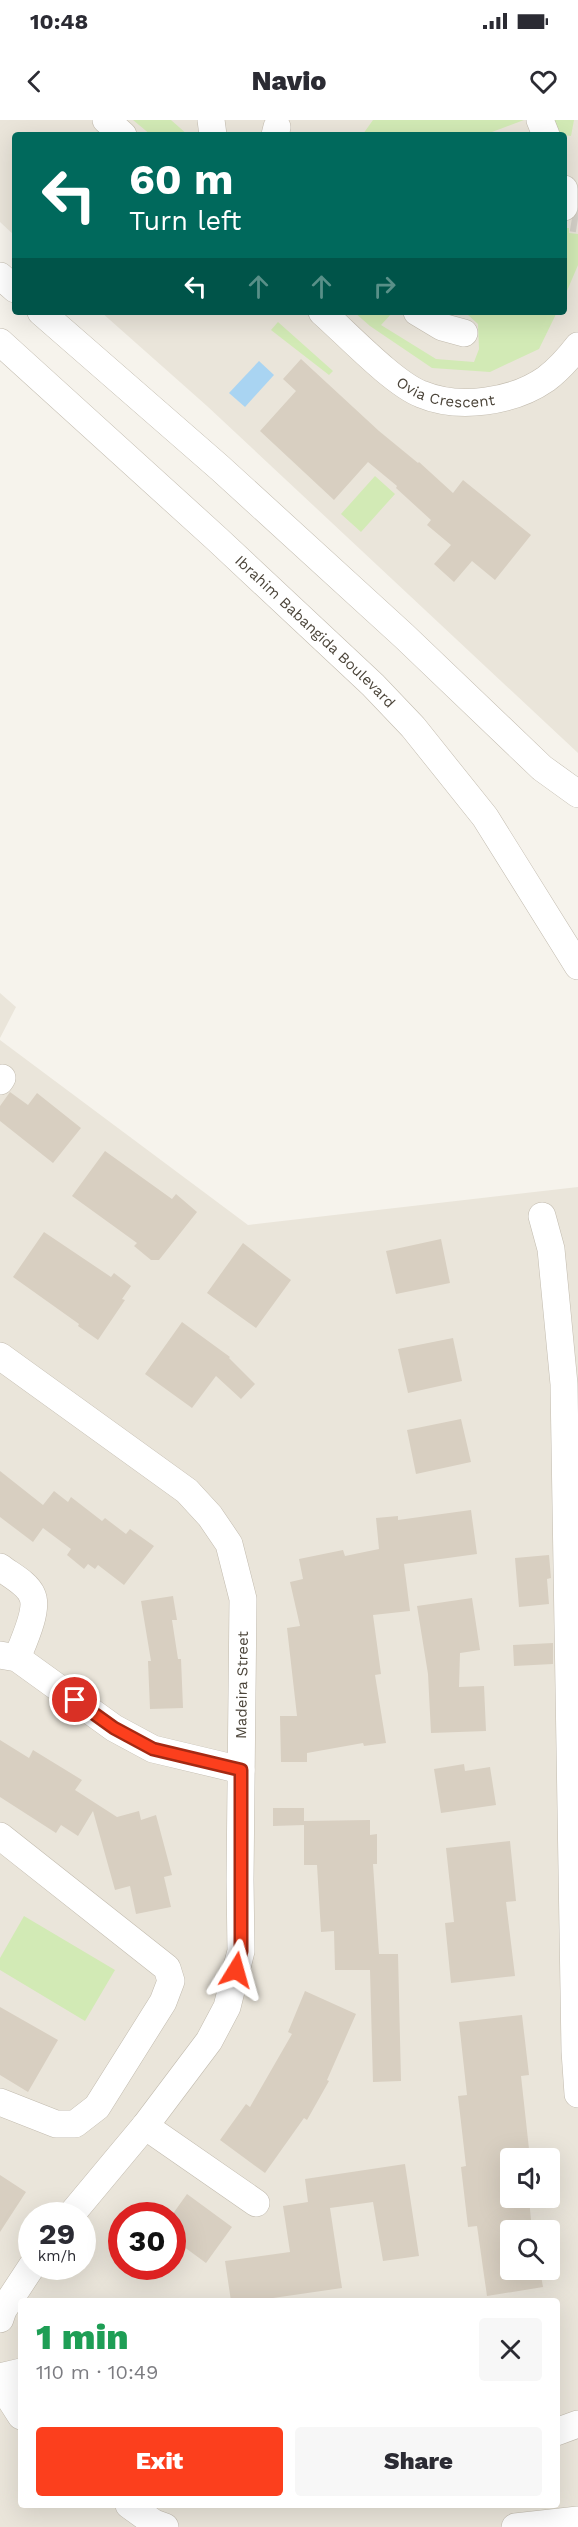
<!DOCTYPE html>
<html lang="en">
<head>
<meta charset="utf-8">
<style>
  body { margin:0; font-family:"Work Sans",sans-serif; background:#f7f7f7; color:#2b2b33; height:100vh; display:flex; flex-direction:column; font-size:22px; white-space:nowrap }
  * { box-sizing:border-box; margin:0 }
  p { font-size:20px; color:#7c7c81 }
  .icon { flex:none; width:33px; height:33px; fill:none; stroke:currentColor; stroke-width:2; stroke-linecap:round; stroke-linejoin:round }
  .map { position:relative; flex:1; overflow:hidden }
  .details { position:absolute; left:18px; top:2178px; width:542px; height:210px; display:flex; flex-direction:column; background:#fff; border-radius:6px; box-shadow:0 6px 24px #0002 }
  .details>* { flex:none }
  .guide { position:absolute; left:12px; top:12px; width:555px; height:183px; border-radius:6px; box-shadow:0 6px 24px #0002; background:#00695c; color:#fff; overflow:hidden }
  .buttons { position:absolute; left:500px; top:2028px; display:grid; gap:12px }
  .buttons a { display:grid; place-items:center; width:60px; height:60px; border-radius:6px; background:#fff; box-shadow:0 6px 24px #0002; font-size:30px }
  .speed { position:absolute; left:18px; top:2082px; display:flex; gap:12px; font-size:30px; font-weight:700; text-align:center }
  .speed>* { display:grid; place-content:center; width:78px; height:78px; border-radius:50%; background:#fff; box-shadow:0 6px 24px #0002; line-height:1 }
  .speed small { font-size:15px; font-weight:400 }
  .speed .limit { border:9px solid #d22; background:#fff; color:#111 }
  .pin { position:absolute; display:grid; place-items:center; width:51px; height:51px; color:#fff; margin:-26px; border:3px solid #fff; border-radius:50%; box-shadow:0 2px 6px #0007 }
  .me { position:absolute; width:66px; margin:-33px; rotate:8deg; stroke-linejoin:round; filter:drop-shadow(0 0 4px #0008) }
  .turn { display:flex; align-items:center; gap:21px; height:126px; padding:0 18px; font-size:27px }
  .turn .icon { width:78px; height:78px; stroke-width:2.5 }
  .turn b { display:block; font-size:42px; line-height:51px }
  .lanes { display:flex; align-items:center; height:57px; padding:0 18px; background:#0003; justify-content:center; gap:30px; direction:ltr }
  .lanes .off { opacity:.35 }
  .round { display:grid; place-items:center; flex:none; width:63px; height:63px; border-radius:6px; background:#f7f7f7 }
  .summary { display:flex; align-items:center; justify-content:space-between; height:102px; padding:0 18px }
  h1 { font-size:36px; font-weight:800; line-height:45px; color:#1e9e55 }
  .primary-button { display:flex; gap:12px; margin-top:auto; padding:12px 18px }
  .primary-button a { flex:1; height:69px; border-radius:6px; background:#fc3f1d; color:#fff; font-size:24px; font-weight:800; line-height:69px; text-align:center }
  .primary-button a+a { background:#f7f7f7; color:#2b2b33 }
  .status { display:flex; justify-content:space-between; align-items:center; height:42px; padding:0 30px; background:#fff; direction:ltr }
  .status svg { height:16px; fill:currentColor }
  header { display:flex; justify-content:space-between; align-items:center; height:78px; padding:0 18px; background:#fff; font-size:27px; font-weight:800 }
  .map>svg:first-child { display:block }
</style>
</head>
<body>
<div class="status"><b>10:48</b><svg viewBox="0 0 49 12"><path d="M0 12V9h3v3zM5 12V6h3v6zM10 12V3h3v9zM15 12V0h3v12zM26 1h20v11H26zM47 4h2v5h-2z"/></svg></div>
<header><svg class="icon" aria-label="back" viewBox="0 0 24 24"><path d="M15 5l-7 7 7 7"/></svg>Navio<svg class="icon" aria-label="heart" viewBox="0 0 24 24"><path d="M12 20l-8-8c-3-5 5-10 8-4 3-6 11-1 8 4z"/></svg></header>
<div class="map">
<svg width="578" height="2407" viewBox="0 0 578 2407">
  <rect width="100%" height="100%" fill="#f6f3ec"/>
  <!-- residential -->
  <path fill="#eae5da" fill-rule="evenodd" d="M0 0H578V633L207 286 101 192H564V15H15V116L0 102Z
    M0 873 16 887 0 918Z
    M0 920 248 1105 578 1067V2407H0ZM510 2038H549V2078H510ZM32 2096H82V2146H32ZM122 2096H172V2146H122ZM510 2110H549V2150H510ZM21 2181H556V2385H21Z"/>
  <!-- green -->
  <path fill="#d2eab5" d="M133 0H171L188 15H151Z
    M373 0H524L484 15H357L363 14Z
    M547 0H574L571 16 552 13Z
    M564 108H569V113L578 114V145L564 178Z
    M354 192 368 194 393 192 381 205 436 239 474 242 479 229 478 204 468 195 462 192H557L539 229 490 252 432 248 370 206Z
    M278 202 333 251 329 255 271 210Z
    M375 356 395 374 361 412 341 394Z
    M24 1796 115 1850 85 1901 0 1850V1838Z"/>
  <!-- water -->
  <path fill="#a9d4f2" d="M259 241 274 255 245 287 229 273Z"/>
  <!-- building -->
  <path fill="#d8cfc1" d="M301 239 379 311 418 343 419 342 453 373 463 360 531 415 495 460 472 441 454 462 434 444 451 425 427 405 431 400 396 368 397 366 368 342 334 380 260 311 296 271 283 259Z
    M10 972 28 985 37 973 81 1008 53 1043 0 1001V986Z
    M105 1031 172 1079 176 1074 197 1092 159 1140H151L134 1126 137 1123 72 1076Z
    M44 1112 111 1157 114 1153 131 1166 122 1179 125 1180 98 1220 78 1206 79 1204 13 1157Z
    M441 1119 450 1163 396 1174 386 1131Z
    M243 1123 291 1160 256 1208 207 1173Z
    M182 1202 230 1237 229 1238 255 1264 241 1279 216 1256 192 1288 145 1254Z
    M453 1218 462 1261 408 1273 398 1229Z
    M461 1299 471 1342 416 1354 407 1310Z
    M0 1351 43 1385 54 1371 68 1382 71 1377 102 1401 105 1398 126 1414 130 1409 154 1426 124 1465 98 1445 95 1449 88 1444 84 1449 67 1435 71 1429 43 1408 33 1422 0 1397Z
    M471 1390 477 1434 404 1444 410 1491 373 1495 381 1554 375 1555 386 1623 364 1626 363 1623 307 1633V1642H281L280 1596H297L287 1508 300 1506 290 1462 303 1459 299 1439 343 1430 345 1436 379 1429 376 1398 398 1396V1400Z
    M549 1435 551 1458 547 1459 549 1484 519 1487 515 1438Z
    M173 1476 177 1500H172L178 1539H181L183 1588 150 1589 148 1541H151L141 1481Z
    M472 1478 480 1530 460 1533 459 1567 484 1566 486 1611 431 1613 428 1554 417 1486Z
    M553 1523V1544L514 1546 513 1525Z
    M0 1620 29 1638 33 1630 82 1660 75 1670 117 1697 139 1691 141 1700 156 1695 172 1755 164 1757 171 1787 136 1794 130 1766 115 1770 93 1691 78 1716 61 1705 56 1713 0 1677Z
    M464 1644 465 1651 490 1647 496 1685 441 1693 434 1649Z
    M273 1688H304V1701L370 1700V1715L377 1714V1744H373L379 1834H398L401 1961 373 1962 370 1850H335L334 1811 321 1812 317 1745H304V1705L273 1706Z
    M510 1721 516 1781 506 1782 515 1856 451 1863 445 1803 454 1802 446 1728Z
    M305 1871 356 1894 327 1960 329 1961 307 2000 304 1998 265 2053 220 2020 246 1984 250 1987 292 1914 288 1912Z
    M0 1887 58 1920 28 1972 0 1955Z
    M522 1895 529 1955 521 1956 529 2029 510 2031V2078H529L531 2100 510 2102V2150H540L543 2167 487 2176 477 2106 468 2107 461 2047 466 2046 458 1976 467 1975 459 1902Z
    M405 2044 419 2136 383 2141 373 2082 330 2088 342 2168 252 2181H231L225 2141 290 2132 283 2086 308 2082 305 2059Z
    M0 2055 26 2072 0 2112Z
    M187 2074 232 2107 206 2143 172 2118V2095Z"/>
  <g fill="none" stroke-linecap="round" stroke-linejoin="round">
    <!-- minor-tunnel -->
    <path stroke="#d4d0c8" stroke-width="27" stroke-dasharray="27 14" stroke-linecap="butt" d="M572 98 578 99"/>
    <!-- minor casing -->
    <g stroke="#c2bbae" stroke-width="28">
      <g id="minor">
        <path d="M106 0 123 15"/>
        <path d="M211 0 213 15"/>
        <path d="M540 0 546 15"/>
        <path d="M275 15 277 7"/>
        <path d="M564 69V87"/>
        <path d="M0 156 15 169"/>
        <path d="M41 192 220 348 404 516 542 648 578 674"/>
        <path id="s1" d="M322 192C347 214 393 263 421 274 459 290 513 282 546 259 558 250 568 239 578 226"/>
        <path d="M417 192 442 207 464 213"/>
        <path id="s2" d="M0 222 217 419 373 565 413 607 485 697 578 846"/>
        <path d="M0 961 2 958"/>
        <path d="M542 1096 551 1129 564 1264 575 1931 578 1974"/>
        <path d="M0 1236 187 1371 210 1396 229 1424 243 1479 240 1760 241 1831 227 1887 209 1921 145 2006 70 2096"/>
        <path d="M0 1447C10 1455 27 1463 32 1475 39 1489 23 1523 17 1538"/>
        <path d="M0 1535 17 1538 114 1608 153 1629 241 1650"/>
        <path d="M0 1716 167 1848 171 1861 163 1882 97 1987 75 2004H56L0 1982"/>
        <path d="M145 2006 256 2083"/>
        <path d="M0 2199 3 2190 32 2146"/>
        <path d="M0 2257 21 2252"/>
        <path d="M0 2263 21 2296"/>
        <path d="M556 2312 578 2304"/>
        <path d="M129 2385 154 2403 165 2407"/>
        <path d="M515 2407 578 2400"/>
      </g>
    </g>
    <!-- minor -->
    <use href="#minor" stroke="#fff" stroke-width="27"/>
  </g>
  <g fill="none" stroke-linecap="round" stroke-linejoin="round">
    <!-- route casing -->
    <g stroke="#a42913" stroke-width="15">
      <path id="route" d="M75 1580 114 1608 153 1629 241 1650V1831L236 1850"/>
    </g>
    <!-- route -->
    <use href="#route" stroke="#fc3f1d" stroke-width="10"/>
  </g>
  <g text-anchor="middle" stroke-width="6" stroke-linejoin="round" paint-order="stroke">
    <!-- street labels -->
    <g font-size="15" fill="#4b4439" stroke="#fff">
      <text dy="5" stroke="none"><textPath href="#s1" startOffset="153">Ovia Crescent</textPath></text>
      <text dy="5" stroke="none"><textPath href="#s2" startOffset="428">Ibrahim Babangida Boulevard</textPath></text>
      <text transform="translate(242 1565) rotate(-89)" y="5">Madeira Street</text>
    </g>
  </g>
</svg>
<div class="buttons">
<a><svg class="icon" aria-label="sound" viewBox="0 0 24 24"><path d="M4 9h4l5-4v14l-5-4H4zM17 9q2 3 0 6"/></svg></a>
<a><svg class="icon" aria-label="search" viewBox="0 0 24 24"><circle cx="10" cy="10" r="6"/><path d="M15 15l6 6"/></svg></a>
</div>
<div class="speed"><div>29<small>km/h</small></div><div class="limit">30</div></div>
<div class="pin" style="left:75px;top:1580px;background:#d93025"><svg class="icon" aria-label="arrive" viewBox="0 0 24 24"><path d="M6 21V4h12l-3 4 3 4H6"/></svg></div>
<svg class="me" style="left:236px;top:1850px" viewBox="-20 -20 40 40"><path d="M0-17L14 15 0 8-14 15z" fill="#fc3f1d" stroke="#fff" stroke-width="4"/></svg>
<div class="guide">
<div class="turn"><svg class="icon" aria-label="left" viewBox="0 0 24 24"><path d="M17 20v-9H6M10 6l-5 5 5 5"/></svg><div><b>60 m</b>Turn left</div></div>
<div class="lanes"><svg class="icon" aria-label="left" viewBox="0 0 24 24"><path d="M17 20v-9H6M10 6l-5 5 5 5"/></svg><svg class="icon off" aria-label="ahead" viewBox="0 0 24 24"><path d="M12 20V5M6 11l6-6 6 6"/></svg><svg class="icon off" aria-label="ahead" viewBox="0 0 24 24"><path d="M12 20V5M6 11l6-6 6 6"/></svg><svg class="icon off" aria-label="right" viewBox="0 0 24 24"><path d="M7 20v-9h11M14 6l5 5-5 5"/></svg></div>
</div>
<section class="details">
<div class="summary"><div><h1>1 min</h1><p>110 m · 10:49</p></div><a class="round"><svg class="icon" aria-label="close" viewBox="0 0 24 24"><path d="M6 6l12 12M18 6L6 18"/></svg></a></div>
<div class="primary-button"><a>Exit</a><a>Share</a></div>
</section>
</div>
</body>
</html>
